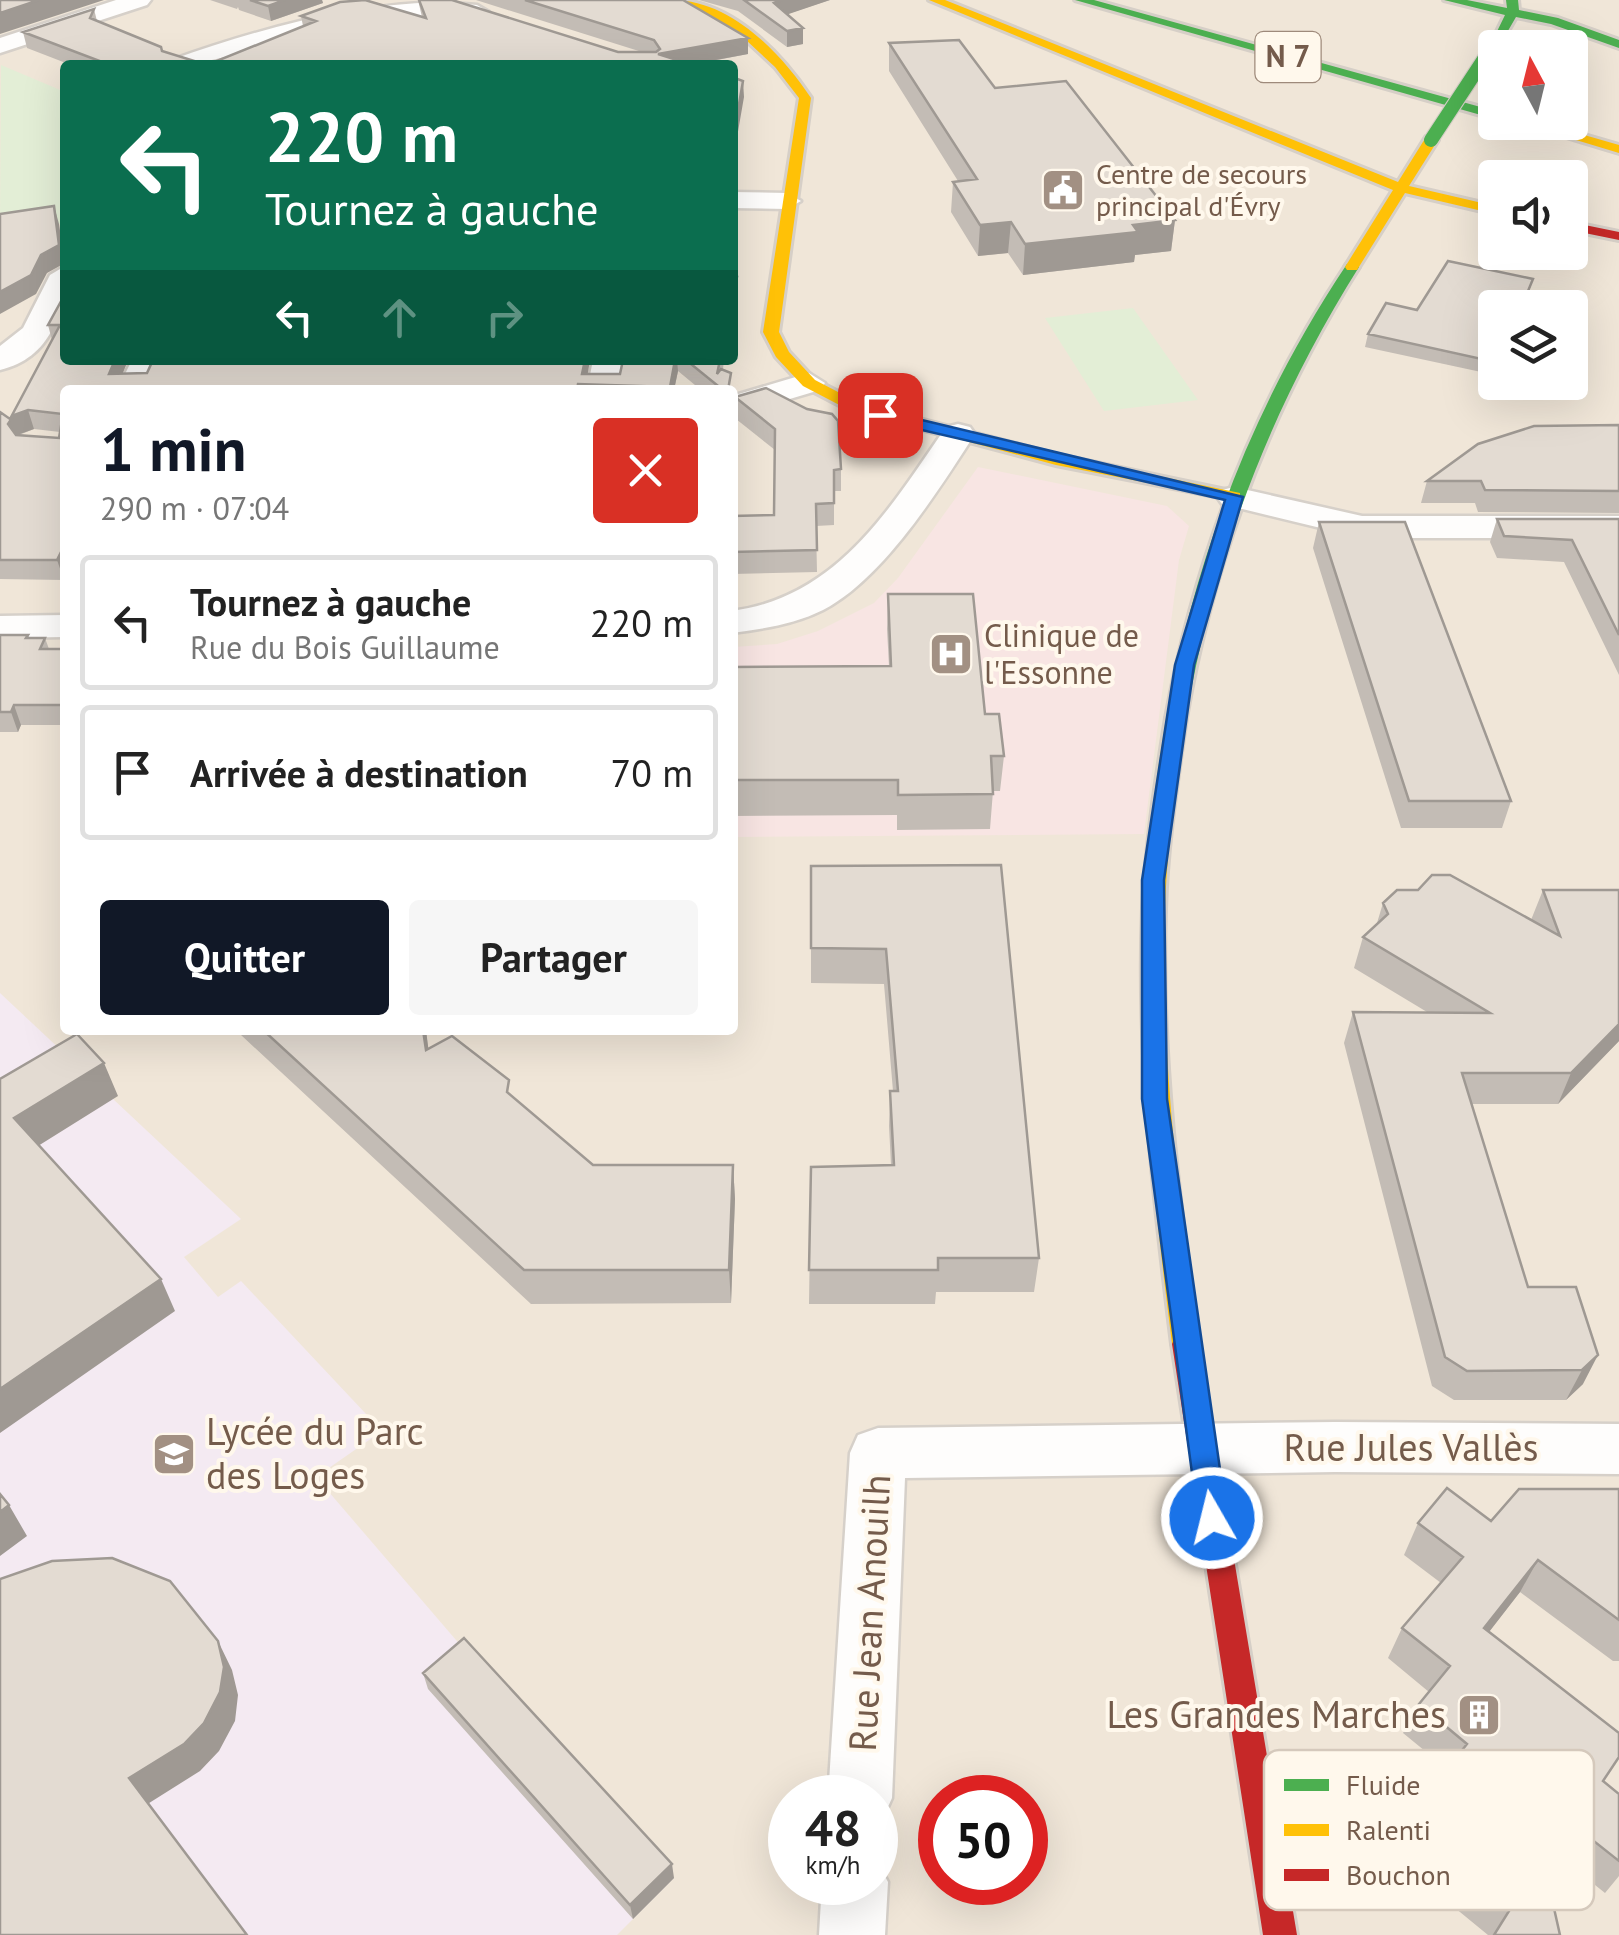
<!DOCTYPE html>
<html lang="fr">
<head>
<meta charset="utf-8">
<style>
  body { margin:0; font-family:"PT Sans",sans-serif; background:#f6f6f6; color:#222; height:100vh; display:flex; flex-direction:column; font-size:38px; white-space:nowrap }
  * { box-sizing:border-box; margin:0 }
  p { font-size:32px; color:#767676 }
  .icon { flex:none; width:55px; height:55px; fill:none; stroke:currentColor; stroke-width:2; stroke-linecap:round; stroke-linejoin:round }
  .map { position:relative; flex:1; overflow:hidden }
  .sheet { position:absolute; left:60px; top:385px; width:678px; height:650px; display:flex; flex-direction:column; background:#fff; border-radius:10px; box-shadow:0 10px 40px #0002 }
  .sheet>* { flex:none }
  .banner { position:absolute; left:60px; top:60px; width:678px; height:305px; border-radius:10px; box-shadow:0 10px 40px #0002; background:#0b6e4f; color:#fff; overflow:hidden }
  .needle { width:65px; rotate:353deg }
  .controls { position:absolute; left:1478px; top:30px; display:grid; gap:20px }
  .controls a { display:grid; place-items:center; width:110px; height:110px; border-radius:10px; background:#fff; box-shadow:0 10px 40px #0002; font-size:50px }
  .speed { position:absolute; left:768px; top:1775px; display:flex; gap:20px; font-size:50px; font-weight:700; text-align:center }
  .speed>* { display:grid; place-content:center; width:130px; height:130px; border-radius:50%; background:#fff; box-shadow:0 10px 40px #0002; line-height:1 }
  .speed small { font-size:25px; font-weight:400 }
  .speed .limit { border:15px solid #d22; background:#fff; color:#111 }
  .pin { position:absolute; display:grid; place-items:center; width:85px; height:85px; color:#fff; margin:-42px; border-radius:20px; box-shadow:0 5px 15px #0006 }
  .me { position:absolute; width:110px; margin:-55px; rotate:352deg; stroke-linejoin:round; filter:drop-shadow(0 0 8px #0008) }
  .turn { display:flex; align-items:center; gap:35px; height:210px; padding:0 40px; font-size:45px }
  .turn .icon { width:130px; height:130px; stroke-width:2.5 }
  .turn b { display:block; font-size:70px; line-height:85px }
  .lanes { display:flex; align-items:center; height:95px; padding:0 40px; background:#0003; justify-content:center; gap:50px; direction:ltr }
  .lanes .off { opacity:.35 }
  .round { display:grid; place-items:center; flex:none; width:105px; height:105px; border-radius:10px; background:#f6f6f6 }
  .headline { display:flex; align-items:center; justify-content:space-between; height:170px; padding:0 40px }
  h1 { font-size:60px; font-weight:800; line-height:75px; color:#111827 }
  .primary-button { display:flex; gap:20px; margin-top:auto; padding:20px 40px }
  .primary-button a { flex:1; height:115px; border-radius:10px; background:#111827; color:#fff; font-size:40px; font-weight:800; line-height:115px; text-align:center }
  .primary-button a+a { background:#f6f6f6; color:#222 }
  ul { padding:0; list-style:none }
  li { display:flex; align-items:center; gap:30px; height:135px; margin:0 20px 15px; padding:0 20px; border:5px solid #e0e0e0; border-radius:10px }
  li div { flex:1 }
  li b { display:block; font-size:38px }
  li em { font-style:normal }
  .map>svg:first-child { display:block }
</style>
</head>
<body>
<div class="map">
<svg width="1619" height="1935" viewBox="0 0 1619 1935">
  <rect width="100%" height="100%" fill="#f7f3eb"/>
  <!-- residential -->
  <path fill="#f0e6d8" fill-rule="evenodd" d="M0 0H1619V1935H0ZM1495 48H1570V122H1495ZM65 65H732V360H65ZM1495 178H1570V252H1495ZM1495 308H1570V382H1495ZM65 390H732V1030H65ZM790 1798H875V1882H790ZM940 1798H1025V1882H940Z"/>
  <!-- education -->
  <path fill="#f4eaf2" d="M0 993 241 1219 184 1257 218 1297 241 1281 382 1431 316 1477 468 1654 674 1878 617 1935H0Z"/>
  <!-- medical -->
  <path fill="#f8e5e3" d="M978 467 1167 506 1189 526 1179 560 1144 834 733 837V647L777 644 818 631 874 603 898 578Z"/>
  <!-- green -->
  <path fill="#e3eed6" d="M1 65 65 92V223L0 232Z
    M1133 308 1198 400 1104 411 1045 318Z"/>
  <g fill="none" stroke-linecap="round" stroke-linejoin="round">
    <!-- street casing -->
    <g stroke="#d6d0c9" stroke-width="5">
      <path id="street" d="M116 0H151L147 5 0 53V38Z
        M439 2 477 5 489 12 477 19C415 15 354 19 294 36 251 48 213 65 168 65L171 60C259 29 345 5 439 2Z
        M732 192 787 193 801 201 787 209 732 208Z
        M65 266C65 312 51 358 0 370V346L23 328 50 275Z
        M132 360H164L149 390H117Z
        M593 360H625L619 390H587Z
        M809 373 825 383 820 390 732 416V396Z
        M958 424 970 427 975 434C938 491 883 579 823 610 795 624 763 629 732 633V611C838 597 890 508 946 427Z
        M1234 487 1362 516H1619V538H1362L1222 504 1217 497 1222 490Z
        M65 615V637L0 638V616Z
        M1335 1422 1619 1424V1474L1335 1472 905 1478 892 1798 882 1820 875 1824V1798H828L850 1453 858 1435 878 1428Z
        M875 1858 888 1882 885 1935H819L822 1882H875Z"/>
    </g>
    <!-- fast casing -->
    <g stroke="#d6cfc7" stroke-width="6">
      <path id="fast" d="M1075 0H1094L1495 111V119Z
        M1444 0H1467L1507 8 1506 0H1518L1519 10 1558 18 1619 40V48L1551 24 1516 17 1498 48 1488 50 1505 15Z
        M1347 264 1359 267C1271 407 1214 555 1186 718L1183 722H1169L1166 718C1196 554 1254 403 1347 264Z"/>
    </g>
    <!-- slow casing -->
    <g stroke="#d6cfc7" stroke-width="6">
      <path id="slow" d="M672 0C731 0 781 53 811 98L779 332 789 352 815 380 861 404 1058 455 1240 493V501L1056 465 849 410 803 386 776 357 763 332 799 98 775 67 746 40Z
        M929 0H945L1398 182 1426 137H1436L1438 140 1409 186 1495 206V214L1405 193 1357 270H1347L1345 267 1393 190Z
        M1517 122H1539L1619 145V153Z
        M1176 712 1186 718C1177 782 1167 844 1165 909 1160 1054 1179 1200 1198 1344L1194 1352 1185 1355 1176 1352 1172 1344C1154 1200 1137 1054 1143 908 1146 844 1156 781 1166 718Z"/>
    </g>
    <!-- jam casing -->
    <g stroke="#d6cfc7" stroke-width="6">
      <path id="jam" d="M1570 222 1619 232V240L1570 230Z
        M1185 1333 1194 1336 1198 1344 1297 1935H1263L1172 1344 1176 1336Z"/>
    </g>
    <!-- street -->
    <use href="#street" fill="#fefdfc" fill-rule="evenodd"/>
    <!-- fast -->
    <use href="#fast" fill="#4caf50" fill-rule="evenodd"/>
    <!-- slow -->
    <use href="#slow" fill="#ffc107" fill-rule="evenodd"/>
    <!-- jam -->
    <use href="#jam" fill="#c62828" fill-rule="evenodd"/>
    <!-- fast-bridge casing -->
    <g stroke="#d6cfc7" stroke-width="16" stroke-linecap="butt">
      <path id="fast-bridge" d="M1431 140 1492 47"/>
    </g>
    <!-- fast-bridge -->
    <use href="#fast-bridge" stroke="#4caf50" stroke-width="14"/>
  </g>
  <!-- wall -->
  <path fill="#c3bcb5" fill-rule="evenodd" d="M210 0H322L323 3 271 21 239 10 238 7 237 9Z
    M418 0H452L618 52H642L476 0H683L748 38V54L691 65H693H71L27 48 23 32 94 9 97 21 162 52 207 65 303 26 301 16 422 17Z
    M699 0H830L787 14 803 28V44L787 47 738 11Z
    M889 43 995 88 1175 220 1171 251 1135 255 1134 262 1023 275 1008 253 978 256 951 212 953 182 958 181 889 71Z
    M1533 279 1529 291 1495 308V375L1365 347 1368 334 1417 310Z
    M65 294V360H128L122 374H620L623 360H724L723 369 731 390H701L678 371 674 390H65L64 580 0 579V412L10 419 52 340 48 325ZM34 429 60 432 59 438 19 435Z
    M735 397 841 469V491H834V525L816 526 817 572 732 574V516L774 515 775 450 736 419Z
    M1619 425V513L1478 512 1475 503H1421L1427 481Z
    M1497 519H1619V675L1564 562 1497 558 1490 542Z
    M1319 522 1511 801 1502 828H1401L1313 548Z
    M888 594 985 714 1004 756 1000 791H993L990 829 897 830V815L732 816V667L889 666 887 629Z
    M0 635H28L29 638H45L49 649H65V725H21L18 732H0Z
    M1001 865 1039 1258 1034 1292H936L935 1304H809L811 1167 891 1165 889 1126 890 1091H893L884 984 811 983V866Z
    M1543 890 1619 1041 1558 1104H1472L1528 1287H1576L1583 1384 1566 1400H1454L1432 1386 1344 1043 1353 1012H1427L1354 968 1363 937 1377 923 1383 903 1531 920Z
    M240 1030H426L428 1049 512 1096 593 1165H733L735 1199 731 1303 531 1304 241 1035Z
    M1619 1489V1661H1613L1520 1592 1489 1632 1603 1781 1619 1794V1876L1605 1893 1539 1840 1560 1935H1488L1438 1894 1467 1850 1420 1811 1436 1783 1447 1769 1403 1733 1419 1704 1429 1692 1388 1658 1402 1628 1441 1583 1404 1555 1418 1523 1491 1521Z
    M423 1673 674 1878 633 1919 428 1689Z"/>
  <!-- shaded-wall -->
  <path fill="#9f9993" d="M39 0H104L0 34V13Z
    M285 0H322L323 3 271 21 268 6Z
    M782 0H830L774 19V3Z
    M803 28V44L787 47V31Z
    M748 38V54L689 65 658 54Z
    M743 81 744 97 732 166V145Z
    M54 206 59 224 65 263 47 273 36 294 0 314V292Z
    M1175 220 1171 251 1135 255 1134 262 1023 275 1025 244 1133 225Z
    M1011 222 1008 253 978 256 980 225Z
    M737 277V295L732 319V298Z
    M115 360H128L116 390 109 374Z
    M585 360H590L586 384 582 374Z
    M675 360H677L678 371 674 390H670Z
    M28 410 34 429 20 434 14 443 8 424 14 415Z
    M65 544V577L64 580 57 560Z
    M14 705 21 725 18 732 11 712Z
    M1619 1024V1041L1558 1104 1571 1073Z
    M423 1030H426L433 1085 426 1050Z
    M104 1063 118 1096 30 1151 14 1118Z
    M733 1165 735 1199 731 1303 729 1270Z
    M161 1279 175 1311 0 1433V1389Z
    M1598 1355 1583 1384 1566 1400 1582 1370Z
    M9 1505 27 1536 0 1556V1512Z
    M1538 1560 1520 1592 1468 1659 1484 1628Z
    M218 1641 232 1670 238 1695 235 1721 219 1751 200 1771 146 1805 129 1778Z
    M672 1864 674 1878 633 1919 630 1905Z"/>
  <!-- building -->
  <path fill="#e3dbd2" stroke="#9f9993" stroke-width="2.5" fill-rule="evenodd" d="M0 0H39L0 13Z
    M250 0H285L268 6Z
    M365 0 426 18 419 0H452L618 52H656L660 49 654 40 525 0H683L748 38 658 54 693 65H110L23 32 94 9 90 18 161 47 162 51 207 65 316 21 301 16 340 2Z
    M744 0H782L774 3 803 28 787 31Z
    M959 40 995 88 1066 81 1175 220 1133 225 1138 232 1025 244 1011 222 980 225 953 182 977 179 889 43Z
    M732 77 743 81 732 145Z
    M54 206 59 245 41 255 31 275 0 292V214Z
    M1448 261 1533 279 1521 308H1495V362L1368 334 1386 303 1417 310Z
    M732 277H737L732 298Z
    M65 294V360H115L109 374 147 373 153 360H585L582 374H620L623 360H675L670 387 578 384 577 390H65V544L57 560H0V412L10 419 60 325H48ZM28 410 63 414 59 438 16 435 8 424 14 415Z
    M686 360H720L717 374 721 369 731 373 728 390H723Z
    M766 388 807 409 832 414 838 421 841 469 834 470V503L816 504 817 550 732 552V516L774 515 775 429 735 397Z
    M1619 425V491L1485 490 1481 481H1427L1478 444 1534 426Z
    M1497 519H1619V635L1572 540 1504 536Z
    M1319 522H1405L1511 801H1409Z
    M888 594H973L985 714H999L1004 756H991L993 794 898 795V780H732V667L891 666Z
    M0 635H28L26 638H45L40 649H65V705H14L11 712H0Z
    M1001 865 1039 1258H938V1270H809L811 1167 894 1165 890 1091H898L886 949 811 948V866Z
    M1432 875H1450L1560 936 1543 890H1619V1024L1571 1073H1462L1528 1287H1576L1598 1355 1582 1370 1467 1371 1445 1357 1353 1012 1490 1013 1363 937 1388 914 1383 903 1397 890H1418Z
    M263 1030H423L426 1050 452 1036 509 1080 507 1092 593 1165H733L729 1270H524Z
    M77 1034 104 1063 14 1118 161 1279 0 1389V1079Z
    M1447 1488 1491 1521 1519 1489H1619V1620L1538 1560 1484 1628 1619 1733V1757L1603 1781 1619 1794V1861L1527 1788 1560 1935H1494L1509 1911 1455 1867 1487 1824 1436 1783 1467 1744 1419 1704 1450 1666 1402 1628 1463 1557 1418 1523Z
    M0 1494 9 1505 0 1512Z
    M112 1558 170 1581 218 1641 224 1667 220 1692 204 1723 184 1744 129 1778 247 1935H0V1579L52 1561Z
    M464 1638 672 1864 630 1905 423 1673Z"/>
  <!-- route -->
  <path fill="#1a73e8" stroke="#114b97" stroke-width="2.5" d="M880 410 1243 497 1194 665 1164 880 1167 1099 1227 1518 1223 1527 1212 1531 1202 1527 1198 1518 1142 1099V880L1175 665 1225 500 874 419 872 415Z"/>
  <!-- icons -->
  <defs>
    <g id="civic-square" transform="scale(2.25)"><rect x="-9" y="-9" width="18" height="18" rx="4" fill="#a29083" stroke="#fff8ec"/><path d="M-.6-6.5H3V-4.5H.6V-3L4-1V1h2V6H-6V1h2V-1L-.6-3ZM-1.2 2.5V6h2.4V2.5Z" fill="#fff"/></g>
    <g id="hospital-square" transform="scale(2.25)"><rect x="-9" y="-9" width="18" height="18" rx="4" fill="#a29083" stroke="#fff8ec"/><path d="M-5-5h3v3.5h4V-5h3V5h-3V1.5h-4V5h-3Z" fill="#fff"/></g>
    <g id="school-square" transform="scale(2.25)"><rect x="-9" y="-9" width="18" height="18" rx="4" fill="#a29083" stroke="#fff8ec"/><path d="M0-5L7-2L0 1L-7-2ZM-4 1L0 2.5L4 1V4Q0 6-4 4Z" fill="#fff"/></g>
    <g id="building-square" transform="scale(2.25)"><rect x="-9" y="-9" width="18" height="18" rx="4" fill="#a29083" stroke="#fff8ec"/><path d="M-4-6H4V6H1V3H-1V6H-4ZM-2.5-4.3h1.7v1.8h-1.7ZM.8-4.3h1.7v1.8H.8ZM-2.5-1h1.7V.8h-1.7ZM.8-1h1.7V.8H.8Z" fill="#fff"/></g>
  </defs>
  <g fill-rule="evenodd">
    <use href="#civic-square" x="1063" y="190"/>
    <use href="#hospital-square" x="951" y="654"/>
    <use href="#school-square" x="174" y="1454"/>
    <use href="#building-square" x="1479" y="1715"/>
  </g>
  <g text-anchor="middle" stroke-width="8" stroke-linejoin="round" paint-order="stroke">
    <!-- far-poi labels -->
    <g font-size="28" fill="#745b4b" stroke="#fff8ec" text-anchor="start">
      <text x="1096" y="184">Centre de secours<tspan x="1096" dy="32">principal d'Évry</tspan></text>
    </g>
    <!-- shield labels -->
    <rect fill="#fff8ec" stroke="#9e8a7b" stroke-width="2.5" x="1255.5" y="32" width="65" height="50" rx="8"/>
    <g font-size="30" font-weight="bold" fill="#745b4b">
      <text x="1288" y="67">N 7</text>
    </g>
    <!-- poi labels -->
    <g font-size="32" fill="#745b4b" stroke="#fff8ec" text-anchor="start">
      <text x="984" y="647">Clinique de<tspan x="984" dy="37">l'Essonne</tspan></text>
    </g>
    <!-- near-poi labels -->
    <g font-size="38" fill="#745b4b" stroke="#fff8ec" text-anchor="start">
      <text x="206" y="1445">Lycée du Parc<tspan x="206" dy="44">des Loges</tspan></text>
      <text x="1446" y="1728" text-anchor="end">Les Grandes Marches</text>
    </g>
    <!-- near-street labels -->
    <g font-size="38" fill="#745b4b" stroke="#fff8ec">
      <text x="1411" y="1461">Rue Jules Vallès</text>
      <text transform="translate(870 1613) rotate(-87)" y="13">Rue Jean Anouilh</text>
    </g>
  </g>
  <!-- legend -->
  <rect x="1264" y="1750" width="330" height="160" rx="15" fill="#fff8ec" stroke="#d5c9bc" stroke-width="2.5"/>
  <rect x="1284" y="1779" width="45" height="12" fill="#4caf50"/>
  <rect x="1284" y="1824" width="45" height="12" fill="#ffc107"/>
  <rect x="1284" y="1869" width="45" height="12" fill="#c62828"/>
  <g font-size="28" fill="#745b4b">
    <text x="1346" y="1795">Fluide</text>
    <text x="1346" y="1840">Ralenti</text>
    <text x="1346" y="1885">Bouchon</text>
  </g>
</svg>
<div class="controls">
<a><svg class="needle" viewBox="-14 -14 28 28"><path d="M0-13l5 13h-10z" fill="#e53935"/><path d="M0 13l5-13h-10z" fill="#767676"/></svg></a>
<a><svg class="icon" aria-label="sound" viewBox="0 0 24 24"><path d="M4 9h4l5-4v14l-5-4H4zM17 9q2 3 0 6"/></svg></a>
<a><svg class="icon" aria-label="layers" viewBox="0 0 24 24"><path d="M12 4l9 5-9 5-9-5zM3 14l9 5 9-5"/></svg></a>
</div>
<div class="speed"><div>48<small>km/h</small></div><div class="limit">50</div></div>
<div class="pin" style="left:880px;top:415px;background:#d93025"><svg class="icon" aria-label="arrive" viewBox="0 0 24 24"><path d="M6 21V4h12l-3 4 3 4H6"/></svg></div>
<svg class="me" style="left:1212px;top:1518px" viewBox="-20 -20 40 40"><circle r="17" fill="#1a73e8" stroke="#fff" stroke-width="3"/><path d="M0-11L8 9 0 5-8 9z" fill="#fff"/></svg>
<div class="banner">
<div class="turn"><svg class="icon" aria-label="left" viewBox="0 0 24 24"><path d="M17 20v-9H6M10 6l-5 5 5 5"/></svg><div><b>220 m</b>Tournez à gauche</div></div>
<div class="lanes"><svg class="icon" aria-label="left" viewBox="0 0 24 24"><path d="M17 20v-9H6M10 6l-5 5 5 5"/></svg><svg class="icon off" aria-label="ahead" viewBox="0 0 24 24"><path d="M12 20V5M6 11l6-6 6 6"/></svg><svg class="icon off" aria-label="right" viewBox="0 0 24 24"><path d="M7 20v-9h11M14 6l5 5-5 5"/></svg></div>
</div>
<section class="sheet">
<div class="headline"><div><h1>1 min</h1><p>290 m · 07:04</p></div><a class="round" style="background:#d93025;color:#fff"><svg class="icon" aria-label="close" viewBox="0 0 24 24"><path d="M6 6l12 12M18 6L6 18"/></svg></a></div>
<ul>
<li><svg class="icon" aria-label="left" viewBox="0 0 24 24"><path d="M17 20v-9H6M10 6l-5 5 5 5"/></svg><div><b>Tournez à gauche</b><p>Rue du Bois Guillaume</p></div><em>220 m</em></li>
<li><svg class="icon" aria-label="arrive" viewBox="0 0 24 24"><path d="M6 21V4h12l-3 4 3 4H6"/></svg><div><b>Arrivée à destination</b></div><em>70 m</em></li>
</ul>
<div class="primary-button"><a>Quitter</a><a>Partager</a></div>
</section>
</div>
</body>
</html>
